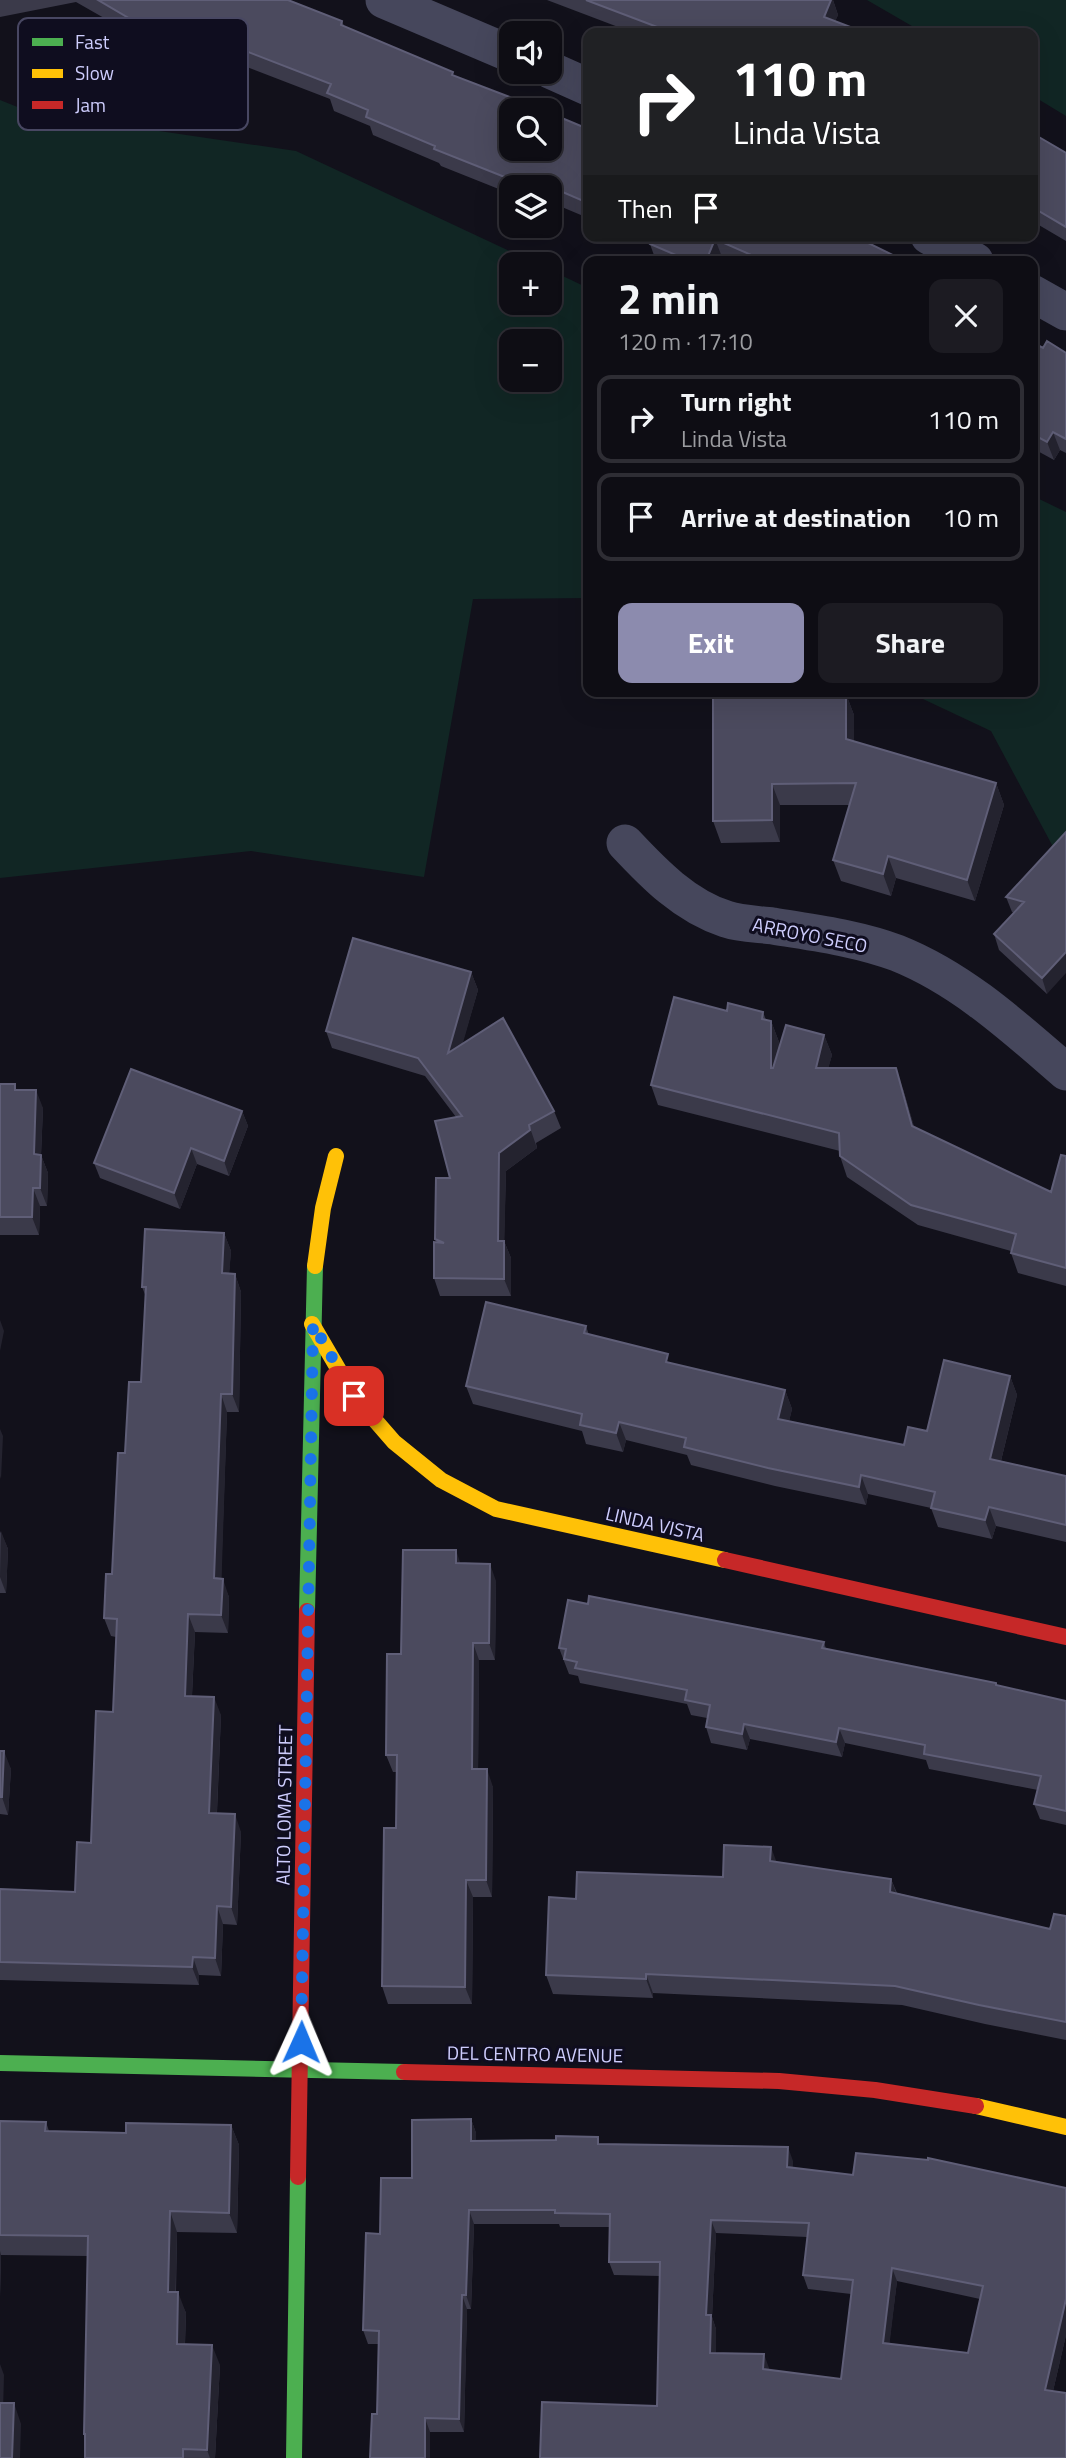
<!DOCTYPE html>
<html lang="en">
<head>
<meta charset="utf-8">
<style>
  body { margin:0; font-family:"Titillium Web",sans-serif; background:#1c1b22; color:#f1f3f6; height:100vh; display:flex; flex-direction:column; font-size:26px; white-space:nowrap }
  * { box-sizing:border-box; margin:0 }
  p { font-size:23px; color:#9b9ca0 }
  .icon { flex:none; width:38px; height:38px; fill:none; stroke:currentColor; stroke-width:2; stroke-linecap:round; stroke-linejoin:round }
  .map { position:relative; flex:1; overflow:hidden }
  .side { position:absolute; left:583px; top:256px; width:455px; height:441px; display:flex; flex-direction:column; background:#0e0d14; border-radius:14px; box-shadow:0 7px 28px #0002,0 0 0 2px #2e2d34 }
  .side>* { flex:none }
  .guide { position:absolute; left:583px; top:28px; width:455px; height:214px; border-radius:14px; box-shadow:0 7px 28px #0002,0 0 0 2px #2e2d34; background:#202124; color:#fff; overflow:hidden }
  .fabs { position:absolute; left:499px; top:21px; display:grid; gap:14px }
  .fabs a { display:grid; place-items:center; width:63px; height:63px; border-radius:14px; background:#0e0d14; box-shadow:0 7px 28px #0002,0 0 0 2px #2e2d34; font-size:35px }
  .pin { position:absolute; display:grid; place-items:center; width:60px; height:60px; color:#fff; margin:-30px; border-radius:14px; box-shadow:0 4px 10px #0006 }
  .me { position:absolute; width:77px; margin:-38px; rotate:1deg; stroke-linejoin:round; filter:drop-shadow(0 0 5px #0008) }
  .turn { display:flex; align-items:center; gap:24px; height:147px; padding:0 35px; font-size:32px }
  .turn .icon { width:91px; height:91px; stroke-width:2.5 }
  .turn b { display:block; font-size:49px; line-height:60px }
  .then { display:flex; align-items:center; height:66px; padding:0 35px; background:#0003; gap:14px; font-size:26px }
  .round { display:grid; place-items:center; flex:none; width:74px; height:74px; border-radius:14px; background:#1c1b22 }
  .headline { display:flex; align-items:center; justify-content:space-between; height:119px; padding:0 35px }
  h1 { font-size:42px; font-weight:700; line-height:52px }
  .cta { display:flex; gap:14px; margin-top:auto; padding:14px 35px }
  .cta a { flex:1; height:80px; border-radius:14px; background:#8c8bae; color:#fff; font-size:28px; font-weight:700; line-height:80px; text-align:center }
  .cta a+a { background:#1c1b22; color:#f1f3f6 }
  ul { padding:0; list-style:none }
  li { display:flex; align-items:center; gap:21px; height:88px; margin:0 14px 10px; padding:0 21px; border:4px solid #2e2d34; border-radius:14px }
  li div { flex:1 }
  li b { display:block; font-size:26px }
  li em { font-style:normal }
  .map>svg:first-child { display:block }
</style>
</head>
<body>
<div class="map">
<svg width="1066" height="2458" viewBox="0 0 1066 2458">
  <rect width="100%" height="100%" fill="#12111b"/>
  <!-- green -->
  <path fill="#112624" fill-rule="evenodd" d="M867 0H1066V116L1033 96 1032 33H924Z
    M0 100 30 112 296 151 537 264H511V303H550V270L588 288V598L473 599 424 877 251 851 0 878ZM511 341H550V380H511Z
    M1033 496 1066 512V871L991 731 906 691H1032Z"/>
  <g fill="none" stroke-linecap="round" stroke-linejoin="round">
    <!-- street -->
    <path stroke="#46475c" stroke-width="37" d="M384 0 511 54
      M550 70 588 87
      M929 236 975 261
      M1032 293 1066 312
      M625 843C654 874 685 906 726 919 740 924 758 924 773 926 815 933 857 938 897 953 962 979 1014 1027 1066 1072"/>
    <!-- fast -->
    <path stroke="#4caf50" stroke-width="16" d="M307 1611 315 1266
      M0 2063 404 2072
      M294 2458 298 2177"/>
    <!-- slow -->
    <path stroke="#ffc107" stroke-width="16" d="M315 1266 323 1208 336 1156
      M312 1324 354 1396 394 1442 441 1480 496 1509 725 1560
      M976 2106 1066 2127"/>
    <!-- jam -->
    <path stroke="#c62828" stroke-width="16" d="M725 1560 1066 1637
      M404 2072 779 2081 875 2090 976 2106
      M298 2177 307 1611"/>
  </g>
  <!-- wall -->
  <path fill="#3b3a4a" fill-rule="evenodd" d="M0 0H288L342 21 344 26 454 76 588 129V218L550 202V187H511V194L441 166 439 163 373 135 370 126 334 111 330 99 200 49 190 67 76 2 0 17Z
    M547 0H833L838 15 835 21 866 33H634Z
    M1032 133 1066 153V241L1032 221Z
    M632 236H854L905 261H730L722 257 720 261H656L650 244Z
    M1032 342 1043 348 1066 353V453L1060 450 1054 460 1032 448Z
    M846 694 854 715V741L996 783 1004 805 975 901 896 878 891 896 841 881 833 860 849 805H780V842L721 843 713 821Z
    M1066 832 1047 994 999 950 994 934 1014 913 1012 912 1006 897Z
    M471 972 478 990 462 1044 554 1111 561 1128 536 1143 537 1148 506 1171 504 1241 511 1258V1296H440L434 1278 436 1242 435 1239 450 1178 456 1117 425 1076 332 1048 326 1031Z
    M727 1011 763 1012 766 1020 771 1021 779 1042V1050L824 1035 832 1055 828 1068 903 1089 914 1127 1051 1192 1066 1156V1286L1018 1273 1011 1253V1251L918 1225 847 1177 840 1156V1151L658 1105 651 1085Z
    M0 1084 17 1090 43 1108 41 1155 48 1173 47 1206H40L39 1235H0Z
    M242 1111 248 1126 229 1176 197 1164 180 1209 100 1178 94 1163Z
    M224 1233 231 1251 229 1273 235 1274 241 1292 239 1412H227L221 1579 229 1597 228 1633 195 1632 192 1696 221 1715 217 1813 241 1832 237 1925 223 1924 221 1976 199 1975V1985L0 1980V1889L75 1892 91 1843 113 1712 116 1637 111 1636 104 1618 112 1574 125 1453 141 1382 146 1297 142 1287Z
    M586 1326 589 1335 671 1363 785 1390 792 1409 789 1421 904 1445 1010 1376 1017 1395 1001 1461 1066 1476V1542L996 1526 992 1539 938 1527 931 1508 868 1494 866 1505 775 1486 691 1465 687 1455 626 1440 623 1452 586 1444 582 1431 473 1404 466 1386Z
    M0 1531 8 1549 6 1593H0Z
    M461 1563 496 1581 495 1660H479L478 1769 493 1787 492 1897H473L472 2004H388L382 1986 396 1828 397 1772H393L386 1755Z
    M588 1604 824 1642 826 1649 996 1683 997 1685 1066 1701V1825L1040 1819 1034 1804 1038 1790 929 1769 926 1760 845 1743 842 1757 750 1739 747 1750 711 1743 706 1727 707 1718 691 1715 687 1704 580 1683 578 1676 569 1674 559 1648Z
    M0 1751 11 1769 8 1815 0 1814Z
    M777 1862 891 1879 897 1893 1050 1929 1066 1916V2040L985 2024 902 2005 653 1993V1998L553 1994 546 1975 576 1899 723 1877Z
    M471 2119 476 2133V2141L600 2144 793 2161 792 2168 1066 2335 1053 2391 657 2406 660 2276 614 2275 609 2262 610 2227H560L559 2224H474L471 2309H467L464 2432H430V2458H370L377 2414 379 2344H368L363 2330 380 2234 412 2178ZM716 2233 807 2237 803 2275 808 2289 851 2294 841 2379 769 2370V2368L716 2353V2329L712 2317ZM897 2281 980 2299 968 2353 889 2344Z
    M0 2121 46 2122 49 2131 126 2133 231 2125 239 2145 237 2233 177 2232 176 2292 186 2313 185 2344 220 2365 215 2458H85V2438L84 2434 88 2256 1 2255 0 2297Z"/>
  <!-- shaded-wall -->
  <path fill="#24232f" d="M831 0H833L838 15 830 33 824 17Z
    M194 31 200 49 190 67 183 50Z
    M528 177 531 187H526L525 185Z
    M715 239 722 257 720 261H706Z
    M1053 432 1060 450 1054 460 1047 442Z
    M846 694 854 715V761L846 739Z
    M996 783 1004 805 975 901 967 880Z
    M772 784 780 805V842L772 820Z
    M888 856 896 878 891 896 883 874Z
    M1066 952V973L1047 994 1042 978Z
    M471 972 478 990 455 1071 448 1053Z
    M771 1021 779 1042V1088L771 1068Z
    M824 1035 832 1055 823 1088 816 1068Z
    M896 1068 903 1089 920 1146 912 1126Z
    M36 1090 43 1108 41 1155 48 1173 47 1206 40 1188 34 1154Z
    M242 1111 248 1126 229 1176 224 1161Z
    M529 1125 537 1148 506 1171 504 1258 498 1241 499 1153Z
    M191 1148 197 1164 180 1209 174 1193Z
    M33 1188 40 1206 39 1235 32 1217Z
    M224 1233 231 1251 228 1291 222 1273Z
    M504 1241 511 1258V1296L504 1279Z
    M235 1274 241 1292 239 1412 232 1394Z
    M0 1320 4 1331 0 1351Z
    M1010 1376 1017 1395 997 1477 990 1459Z
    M785 1390 792 1409 785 1438 778 1419Z
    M221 1394 227 1412 221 1596 214 1578Z
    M619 1422 626 1440 623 1452 616 1433Z
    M0 1429 3 1436 1 1479 0 1476Z
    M861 1475 868 1494 866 1505 859 1487Z
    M989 1507 996 1526 992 1539 985 1520Z
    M1 1531 8 1549 6 1593 0 1577Z
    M456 1550 462 1568 456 1563Z
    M490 1564 496 1581 495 1660 489 1643Z
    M223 1579 229 1597 228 1633 221 1615Z
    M188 1614 195 1632 191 1714 185 1696Z
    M473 1643 479 1660 478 1787 472 1769Z
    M214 1697 221 1715 216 1831 209 1813Z
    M744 1724 750 1739 747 1750 742 1734Z
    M839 1728 845 1743 842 1757 836 1742Z
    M4 1751 11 1769 8 1815 2 1797Z
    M487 1769 493 1787 492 1897 486 1880Z
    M235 1814 241 1832 237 1925 231 1907Z
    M771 1847 778 1866 770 1861Z
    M891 1879 898 1898 890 1892Z
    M466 1880 473 1897 472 2004 465 1987Z
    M217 1906 223 1924 221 1976 215 1958Z
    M193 1957 199 1975V1985L192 1967Z
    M646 1974 653 1993V1998L646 1979Z
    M471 2119 476 2133V2155L471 2141Z
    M231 2125 239 2145 237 2233 229 2213Z
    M788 2147 793 2161 792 2181 787 2167Z
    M469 2210 474 2224 471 2309 466 2295Z
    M170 2211 177 2232 175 2312 168 2292Z
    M711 2220 716 2233 712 2317 716 2329V2367L710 2353 706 2315Z
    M0 2251 1 2255 0 2297Z
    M892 2268 897 2281 888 2357 883 2343Z
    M178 2292 186 2313 184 2364 177 2344Z
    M462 2295 467 2309 464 2432 459 2419Z
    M1066 2299V2335L1050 2404 1045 2390Z
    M212 2345 220 2365 215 2458H210L207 2450Z
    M764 2354 769 2368 768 2383 763 2369Z
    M0 2364 4 2375 3 2412 0 2411Z
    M14 2403 21 2424 20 2458H12Z
    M425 2418 430 2432V2458H425Z"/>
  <!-- building -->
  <path fill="#4b4a5e" stroke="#5f5e77" stroke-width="2" fill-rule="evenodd" d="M98 0H288L342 21 341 25 453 72 452 75 544 110H511V149H550V113L588 129V203L528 177 525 185 434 149 435 146 366 117 368 110 327 93 331 84 194 31 183 50Z
    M586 0H831L824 17 866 33H673Z
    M1032 133 1066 153V227L1032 207Z
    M653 236H854L905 261H765L715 239 706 261H690L650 244Z
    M1047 341 1066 353V439L1053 432 1047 442 1032 434V342L1043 348Z
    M846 694V739L996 783 967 880 888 856 883 874 833 860 856 783 772 784V820L713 821V695Z
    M1066 832V952L1042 978 994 934 1024 902 1006 897Z
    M353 938 471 972 448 1053 503 1018 554 1111 529 1125 530 1130 499 1153 498 1241H504V1279L434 1278V1242L444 1243 435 1239 436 1178H450L435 1121 462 1116 418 1058 326 1031Z
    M674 997 727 1011 728 1003 763 1012 762 1019 771 1021V1068H773L786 1025 824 1035 816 1068H896L912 1126 1051 1192 1061 1155 1066 1156V1268L1011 1253 1016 1234 911 1205 840 1156 839 1133 651 1085Z
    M131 1069 242 1111 224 1161 191 1148 174 1193 94 1163Z
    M0 1084H15V1090H36L34 1154 41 1155 40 1188H33L32 1217H0Z
    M145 1229 224 1233 222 1273 235 1274 232 1394H221L214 1578 223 1579 221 1615 188 1614 185 1696 214 1697 209 1813 235 1814 231 1907 217 1906 215 1958 193 1957 192 1967 0 1962V1889L75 1892 77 1842 91 1843 96 1711 113 1712 117 1619 104 1618 106 1574H112L118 1453H125L129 1382H141L146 1287H142Z
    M486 1302 586 1326 584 1333 668 1354 666 1362 785 1390 778 1419 904 1445 908 1427 927 1431 944 1360 1010 1376 990 1459 1066 1476V1525L989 1507 985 1520 931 1508 935 1492 861 1475 859 1487 768 1468 684 1447 686 1438 619 1422 616 1433 580 1425 582 1414 466 1386Z
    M403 1550H456V1563L490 1564 489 1643H473L472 1769H487L486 1880H466L465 1987 382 1986 384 1828H396L397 1755H386L387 1654H401Z
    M589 1596 824 1642 822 1648 996 1683V1685L1066 1701V1811L1034 1804 1041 1776 924 1754 925 1745 839 1728 836 1742 744 1724 742 1734 706 1727 710 1705 685 1700 687 1690 575 1668 577 1662 564 1659 566 1649 559 1648 568 1600 588 1604Z
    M0 1751H4L2 1797H0Z
    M724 1845 771 1847 770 1861 891 1879 890 1892 1050 1929 1054 1914 1066 1916V2022L979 2005 895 1986 646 1974V1979L546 1975 549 1897 576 1899 577 1872 723 1877Z
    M471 2119V2141L556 2140V2136L598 2137V2144L788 2147 787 2167 853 2175 856 2153 928 2160V2158L1066 2188V2299L1045 2390 1066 2393V2458H540L542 2402 657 2406 660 2262H609L610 2214 555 2213V2210H469L466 2295H462L459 2419 425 2418V2458H370L372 2414H377L379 2331 363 2330 366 2233 380 2234 381 2178H412V2120ZM711 2220 809 2223 803 2275 853 2280 841 2379 763 2369 764 2354 710 2353 711 2315H706ZM892 2268 983 2286 968 2353 883 2343Z
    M0 2121 46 2122 45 2131 126 2133V2123L231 2125 229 2213 170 2211 168 2292H178L177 2344 212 2345 207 2450 183 2449V2458H85V2434H84L88 2236 0 2235Z
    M0 2403H14L12 2458H0Z"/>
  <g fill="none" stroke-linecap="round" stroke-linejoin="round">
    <!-- route -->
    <path stroke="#1a73e8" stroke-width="12" stroke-dasharray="0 21.6" d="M301 2042 313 1324 354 1396"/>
  </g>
  <g text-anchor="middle" stroke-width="6" stroke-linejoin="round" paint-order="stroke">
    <!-- street labels -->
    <g font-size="19" fill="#cecdfd" stroke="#0f0d1f">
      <text transform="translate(810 935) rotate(11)" y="7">ARROYO SECO</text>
      <text transform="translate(655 1524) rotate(13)" y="7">LINDA VISTA</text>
      <text transform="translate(284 1805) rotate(-89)" y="7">ALTO LOMA STREET</text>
      <text transform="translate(535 2054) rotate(1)" y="7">DEL CENTRO AVENUE</text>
    </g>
  </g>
  <!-- legend -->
  <rect x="18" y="18" width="230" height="112" rx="10" fill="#0f0d1f" stroke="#484762" stroke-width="2"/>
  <rect x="32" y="38" width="31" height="8" fill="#4caf50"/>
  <rect x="32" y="69" width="31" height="9" fill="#ffc107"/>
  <rect x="32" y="101" width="31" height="8" fill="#c62828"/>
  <g font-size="19" fill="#cecdfd">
    <text x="75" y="49">Fast</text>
    <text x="75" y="80">Slow</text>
    <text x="75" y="112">Jam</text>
  </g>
</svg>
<div class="fabs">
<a><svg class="icon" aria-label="sound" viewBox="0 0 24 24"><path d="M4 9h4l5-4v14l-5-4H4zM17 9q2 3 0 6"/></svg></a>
<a><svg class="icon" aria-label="search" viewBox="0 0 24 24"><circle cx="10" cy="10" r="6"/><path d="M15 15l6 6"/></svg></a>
<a><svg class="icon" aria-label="layers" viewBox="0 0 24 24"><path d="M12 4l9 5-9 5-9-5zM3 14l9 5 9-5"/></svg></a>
<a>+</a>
<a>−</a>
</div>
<div class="pin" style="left:354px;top:1396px;background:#d93025"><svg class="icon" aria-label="arrive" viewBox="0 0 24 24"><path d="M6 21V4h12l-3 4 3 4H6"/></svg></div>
<svg class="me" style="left:301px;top:2042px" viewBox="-20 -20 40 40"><path d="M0-17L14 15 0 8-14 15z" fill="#1a73e8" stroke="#fff" stroke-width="4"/></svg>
<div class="guide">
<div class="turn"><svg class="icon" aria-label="right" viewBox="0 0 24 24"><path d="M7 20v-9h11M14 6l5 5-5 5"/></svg><div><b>110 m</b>Linda Vista</div></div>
<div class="then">Then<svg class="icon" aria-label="arrive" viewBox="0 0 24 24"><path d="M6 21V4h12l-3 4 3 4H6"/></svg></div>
</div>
<section class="side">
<div class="headline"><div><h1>2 min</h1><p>120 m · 17:10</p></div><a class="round"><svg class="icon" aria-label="close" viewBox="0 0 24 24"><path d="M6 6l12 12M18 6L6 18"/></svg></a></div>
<ul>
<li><svg class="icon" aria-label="right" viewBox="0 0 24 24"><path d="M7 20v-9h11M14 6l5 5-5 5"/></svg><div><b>Turn right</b><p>Linda Vista</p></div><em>110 m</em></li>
<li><svg class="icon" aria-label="arrive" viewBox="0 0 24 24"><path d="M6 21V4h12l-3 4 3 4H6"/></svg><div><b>Arrive at destination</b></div><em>10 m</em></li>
</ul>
<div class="cta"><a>Exit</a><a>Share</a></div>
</section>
</div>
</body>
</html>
